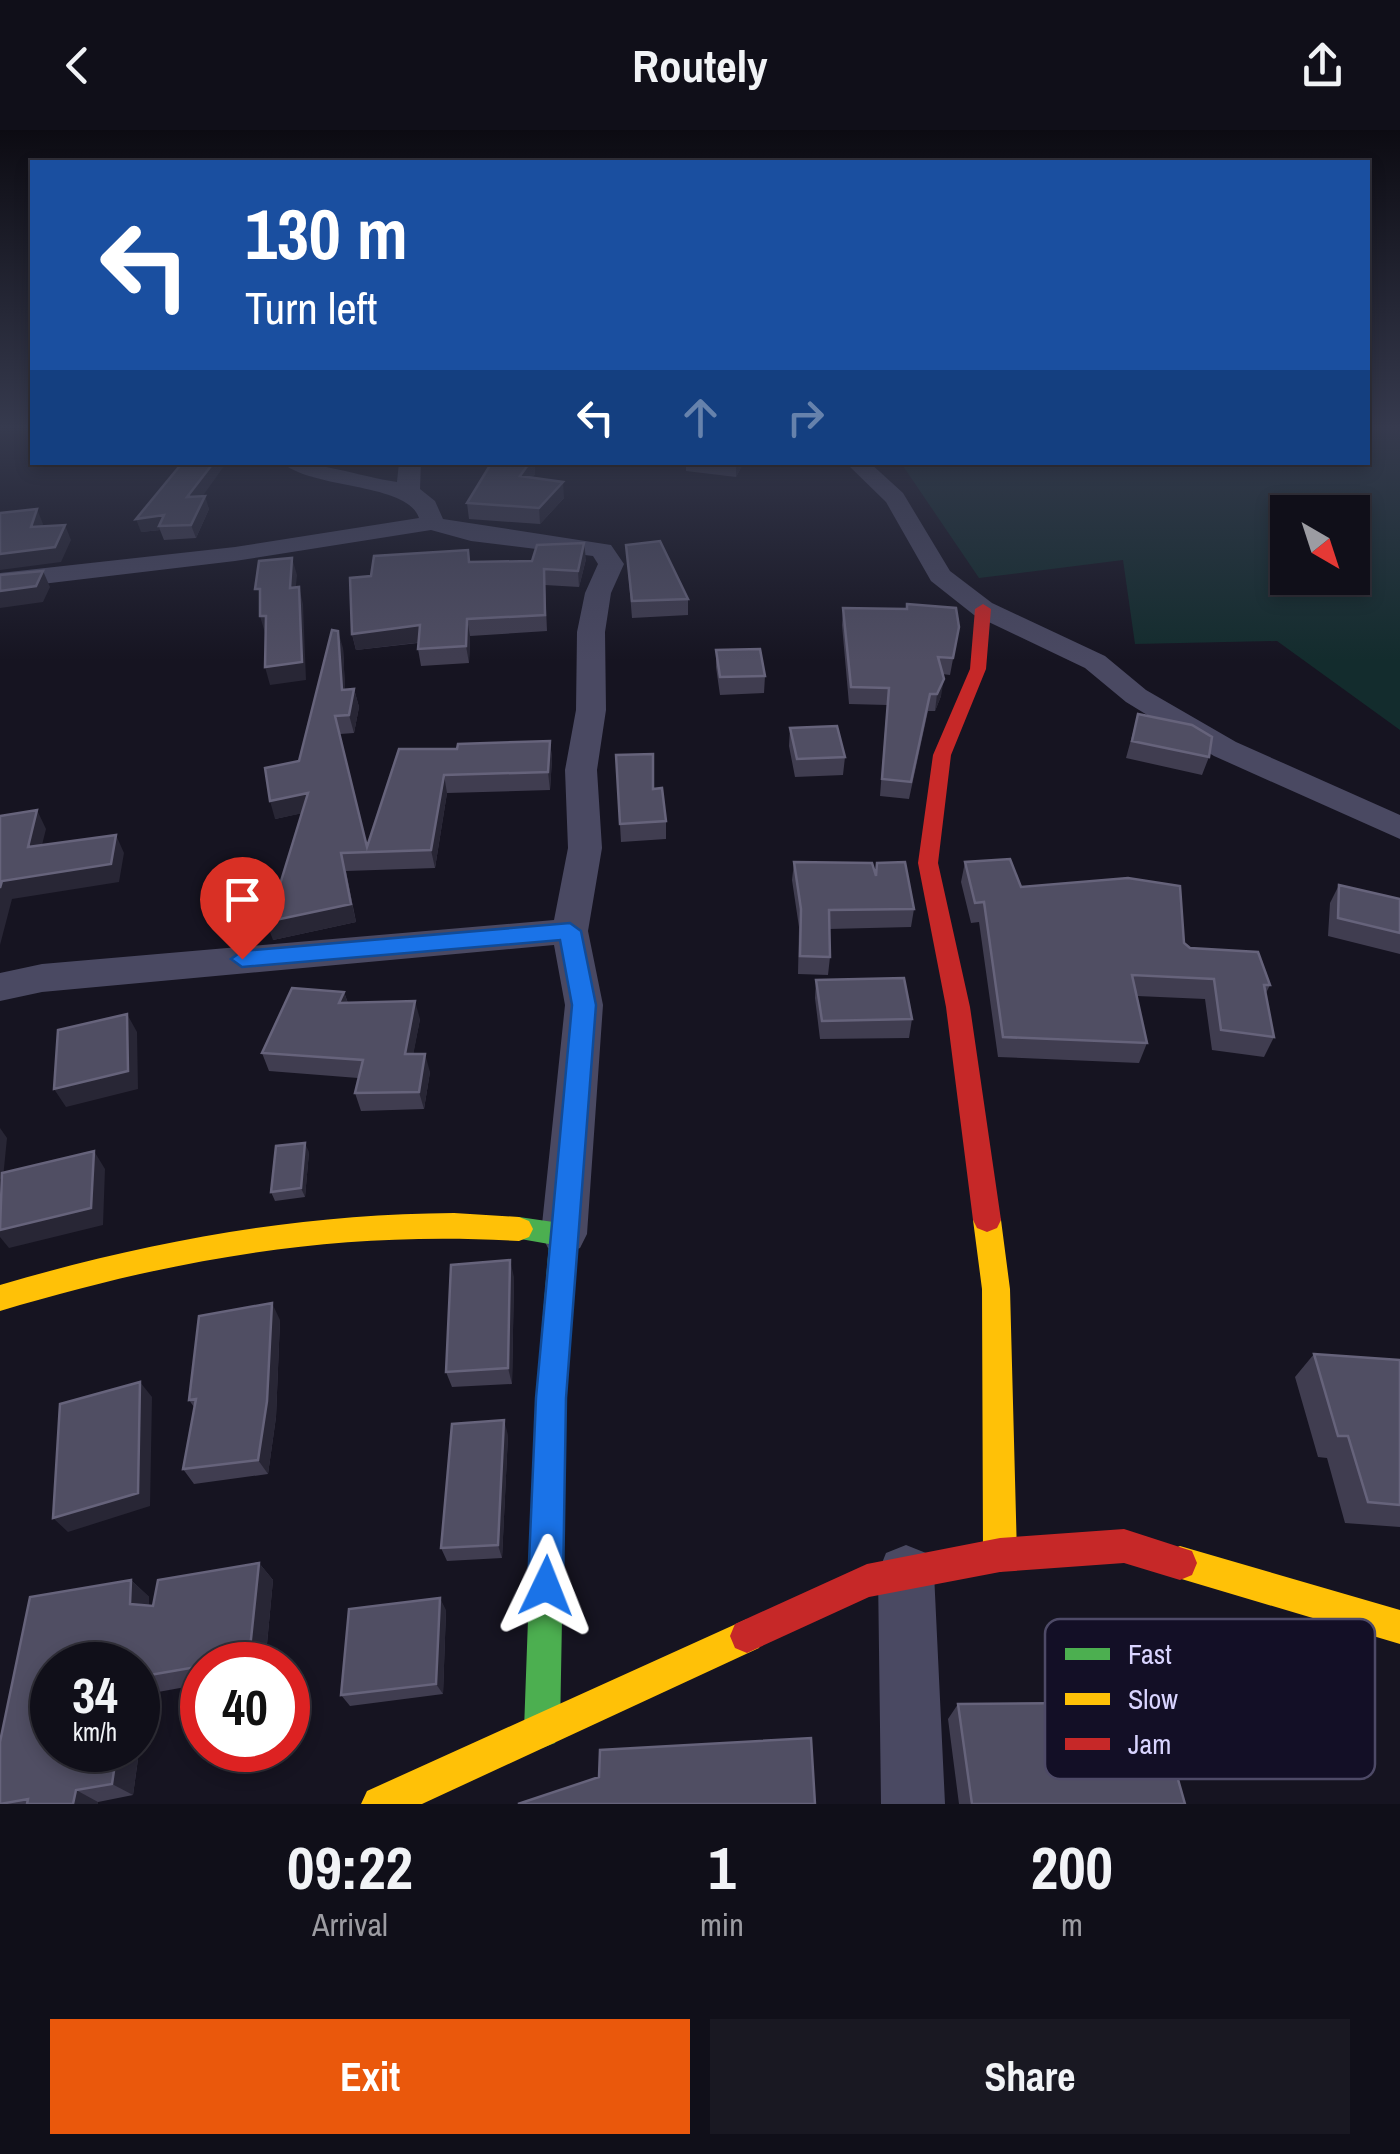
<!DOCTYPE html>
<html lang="en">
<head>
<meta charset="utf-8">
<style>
  body { margin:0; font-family:"Archivo Narrow",sans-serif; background:#191822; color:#f1f3f6; height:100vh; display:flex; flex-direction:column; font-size:38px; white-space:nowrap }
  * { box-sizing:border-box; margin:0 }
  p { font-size:32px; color:#9c9ca2 }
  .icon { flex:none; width:55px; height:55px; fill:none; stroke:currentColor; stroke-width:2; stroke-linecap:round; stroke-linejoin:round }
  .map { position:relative; height:1674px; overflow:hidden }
  .panel { display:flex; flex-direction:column; background:#100f19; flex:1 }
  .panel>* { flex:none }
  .guide { position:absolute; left:30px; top:30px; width:1340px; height:305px; border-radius:0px; box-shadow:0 5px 15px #0003,0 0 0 2px #302f38; background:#1a4fa0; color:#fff; overflow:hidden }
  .needle { width:65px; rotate:141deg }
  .fabs { position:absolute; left:1270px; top:365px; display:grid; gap:20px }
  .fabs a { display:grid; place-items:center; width:100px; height:100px; border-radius:0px; background:#100f19; box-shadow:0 5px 15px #0003,0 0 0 2px #302f38; font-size:50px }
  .speed { position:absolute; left:30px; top:1512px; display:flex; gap:20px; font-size:50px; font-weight:700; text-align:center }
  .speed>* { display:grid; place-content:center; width:130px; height:130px; border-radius:50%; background:#100f19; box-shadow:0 5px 15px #0003,0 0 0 2px #302f38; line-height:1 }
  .speed small { font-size:25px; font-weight:400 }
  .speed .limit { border:15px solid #d22; background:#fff; color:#111 }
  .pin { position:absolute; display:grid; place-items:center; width:85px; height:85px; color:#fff; margin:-102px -42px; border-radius:50% 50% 50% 0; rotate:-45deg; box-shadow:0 0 10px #0007 }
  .pin .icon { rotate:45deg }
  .me { position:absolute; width:110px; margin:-55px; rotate:2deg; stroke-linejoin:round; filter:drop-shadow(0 0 8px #0008) }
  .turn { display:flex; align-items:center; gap:35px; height:210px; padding:0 50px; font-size:45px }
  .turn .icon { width:130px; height:130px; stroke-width:2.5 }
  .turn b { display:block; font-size:70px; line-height:85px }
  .lanes { display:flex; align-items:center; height:95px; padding:0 50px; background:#0003; justify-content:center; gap:50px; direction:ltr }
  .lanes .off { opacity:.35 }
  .eta { display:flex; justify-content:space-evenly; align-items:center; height:170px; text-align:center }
  .eta b { font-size:60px; font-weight:800; line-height:70px }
  .button { display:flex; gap:20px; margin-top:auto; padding:20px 50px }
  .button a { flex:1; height:115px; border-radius:0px; background:#ea580c; color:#fff; font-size:40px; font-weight:800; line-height:115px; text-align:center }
  .button a+a { background:#191822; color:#f1f3f6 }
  header { display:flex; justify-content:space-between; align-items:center; height:130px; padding:0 50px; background:#100f19; font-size:45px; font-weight:800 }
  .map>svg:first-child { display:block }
</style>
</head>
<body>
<header><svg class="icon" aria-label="back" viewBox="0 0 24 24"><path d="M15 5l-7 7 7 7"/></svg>Routely<svg class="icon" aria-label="share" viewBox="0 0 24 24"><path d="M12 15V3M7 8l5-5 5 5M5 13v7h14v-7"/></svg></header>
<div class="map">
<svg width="1400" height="1674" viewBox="0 0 1400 1674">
  <rect width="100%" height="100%" fill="#161421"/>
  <!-- green -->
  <path fill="#132c2d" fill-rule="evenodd" d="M1368 296H1400V600L1277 511 1135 514 1123 430 979 448 901 333 1368 332ZM1288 382H1352V448H1288Z"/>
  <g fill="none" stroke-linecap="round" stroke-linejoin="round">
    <!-- street -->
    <path fill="#4a4962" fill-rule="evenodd" d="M281 332C321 332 358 346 397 352L399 332H421L420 359 435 371 443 389 611 415 624 434 611 463 605 502 606 580 597 640 602 718 588 801 603 875 587 1104 580 1118 564 1124 548 1118 541 1104 565 875 554 815 42 862 0 871V843L42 834 554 790 568 718 565 640 576 580 577 502 585 463 598 434 593 426 471 411 431 400 235 431 0 459V443L235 417 419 388C407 352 313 360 281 332Z
      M845 332H869L903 363 950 441 992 473 1105 526 1146 560 1236 612 1400 685V709L1214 626 1126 572 1085 538 974 485 931 451 886 372Z
      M906 1415 926 1423 934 1443 945 1674H881L878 1443 886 1423Z"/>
    <!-- fast -->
    <path fill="#4caf50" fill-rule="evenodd" d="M519 1087 574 1095 578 1104 566 1268 560 1600 555 1613 542 1618 529 1613 524 1600 536 1268 549 1114 509 1107 505 1099 509 1091Z"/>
    <!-- slow -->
    <path fill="#ffc107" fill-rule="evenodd" d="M987 1078 997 1082 1001 1090 1010 1159 1017 1425 1012 1437 1000 1442 988 1437 983 1425 982 1159 973 1090 977 1082Z
      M454 1083 519 1087 529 1091 533 1099 529 1107 519 1111C337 1100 174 1129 0 1181V1155C150 1111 297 1084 454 1083Z
      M1180 1416 1400 1480V1514L1168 1445 1163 1433 1168 1421Z
      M747 1489 759 1494 764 1506 759 1518 422 1674H361L367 1661Z"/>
    <!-- jam -->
    <path fill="#c62828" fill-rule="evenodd" d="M983 474 991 479 986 539 951 625 938 733 970 877 1001 1090 997 1098 987 1102 977 1098 973 1090 946 877 918 733 933 625 970 539 975 479Z
      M1124 1399 1192 1421 1197 1433 1192 1445 1180 1450 1124 1433 1000 1442 869 1467 747 1523 735 1518 730 1506 735 1494 867 1434 1000 1408Z"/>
  </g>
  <!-- wall -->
  <path fill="#403d50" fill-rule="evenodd" d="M460 332H534L535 344 532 348 564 368 540 394 469 389 467 373 490 335Z
    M686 332H744L736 347 686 341Z
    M203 366 209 379 196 408 164 410 160 400 141 402Z
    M626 415 688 469V485L632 488Z
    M586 429 579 457 545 455 547 501 470 506 469 533 421 536 418 519V513L356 520 352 504 470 432Z
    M843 478 959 497 950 545 942 544 941 566 935 581H928L909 669 880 666 887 575 849 574 842 495Z
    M343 518 345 560 354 559 359 577 354 603 340 604 367 716 457 619 550 611 552 629 550 660 447 663 435 738 346 741 356 792 273 810 277 764 302 683 275 689Z
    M716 520 765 546 764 563 720 565 716 537Z
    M1138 584 1209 627 1202 645 1126 628Z
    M790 598 845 627 843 645 795 647 789 616Z
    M616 625 654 659 666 691V709L621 712Z
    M794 732 875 744 914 779 911 797 829 799 830 827 828 845 798 844 799 797 792 750Z
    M965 732 1021 757 1184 813 1190 818 1270 855 1266 863 1274 907 1264 927 1212 920 1205 869 1137 866 1147 913 1139 933 998 927 979 792 971 793 961 752Z
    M1339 755 1400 769V824L1328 806 1330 773Z
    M816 850 912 889 909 908 820 909 815 868Z
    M344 862 348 873 420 889 413 924 430 942 424 979 361 981 355 963 358 948 269 941 262 923Z
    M309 1022 305 1067 275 1071 271 1062Z
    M514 1147 512 1254 452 1257 446 1242Z
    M280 1190 276 1287 268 1344 194 1354 183 1339 194 1277 189 1270Z
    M1314 1224 1400 1230V1397L1345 1393 1327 1328 1318 1327 1295 1247Z
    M508 1305 502 1428 447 1431 441 1418Z
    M259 1433 273 1450 265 1535H202V1554L147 1564 133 1665 98 1672V1674H0L131 1450 149 1467V1476H153ZM138 1535V1620H52Z
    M446 1480 443 1564 350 1576 341 1565Z
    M958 1574 1185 1674H959L948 1589Z"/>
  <!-- shaded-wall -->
  <path fill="#282635" d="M214 332H227L192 381 187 367Z
    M530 332H534L535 344 522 362 520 346Z
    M737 332H744L736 347V334Z
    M563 352 564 368 540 394 539 378Z
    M205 366 209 379 196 408 191 395Z
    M37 379 43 394 38 413 31 397Z
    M164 385 159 396 160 400 141 402 136 389Z
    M65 395 71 410 61 432 0 440V424Z
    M584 413 586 429 579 457 578 441Z
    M292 428 297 445 294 475 290 458Z
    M43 441 50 457 43 472 0 478V461Z
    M299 457 303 474 306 550 270 555 265 537Z
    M260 486H266L265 503Z
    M467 489 470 506 469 533 466 516Z
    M420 495 423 512 356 520 352 504Z
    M338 501 343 518 346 577 342 560Z
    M944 549 941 566 935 581 937 564Z
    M354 559 359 577 354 603 349 585Z
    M550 611 552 629 550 660 548 642Z
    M444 645 447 663 435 738 431 720Z
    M308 663 313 681 275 689 270 671Z
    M37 680 46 699 37 735 28 717Z
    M116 705 124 723 119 752 12 769 0 815V758L2 751Z
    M341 723 356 792 273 810 266 792Z
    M344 862 350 880 339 873Z
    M415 871 420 889 410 942 405 924Z
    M127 884 137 902 138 959 66 977 54 959Z
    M425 924 430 942 424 979 419 962Z
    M0 998 7 1008 3 1048 0 1049Z
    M305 1013 309 1022 305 1067 301 1058Z
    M94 1021 105 1039 103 1095 9 1118 0 1107V1100Z
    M510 1130 514 1147 512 1254 508 1238Z
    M272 1173 280 1190 276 1287 268 1344 258 1330Z
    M140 1252 152 1267 150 1376 68 1402 53 1388Z
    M504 1290 508 1305 502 1428 498 1415Z
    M259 1433 273 1450 265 1535H257L249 1528Z
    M131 1450 149 1467V1491L130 1474Z
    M440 1468 446 1480 443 1564 436 1554Z
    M138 1556 147 1564 133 1665 112 1654 117 1620H138Z
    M76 1660 98 1672V1674H73Z"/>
  <!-- building -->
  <path fill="#504e63" stroke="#66637b" stroke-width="2.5" d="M183 332H214L187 367 205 366 191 395 159 396 164 385 136 389Z
    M492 332H530L520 346 563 352 539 378 467 373Z
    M37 379 31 397 65 395 55 417 0 424V383Z
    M660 411 688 469 632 471 626 415Z
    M584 413 578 441 544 439 545 485 467 489 466 516 418 519 420 495 352 504 350 448 371 446 374 426 468 420 469 432 532 431 537 415Z
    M292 428 290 458 299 457 302 532 265 537 266 486H260V459H255L259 431Z
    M43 441 36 456 0 461V445Z
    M907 474 956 478 959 497 953 528 938 527 944 549 937 564H930L911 652 882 649 889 558 851 557 843 478 907 479Z
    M332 500 338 501 342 560 354 559 349 585 335 586 367 717 399 619H457L458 614 550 611 548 642 444 645 431 720 341 723 351 774 266 792 263 767 277 764 308 663 270 671 265 638 299 631Z
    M760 519 765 546 720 547 716 520Z
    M1138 584 1192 595 1212 607 1209 627 1132 611Z
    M837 596 845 627 797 629 790 598Z
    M653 624V659L662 658 666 691 620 694 616 625Z
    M37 680 28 717 116 705 111 734 2 751 0 758V686Z
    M1010 729 1021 757 1128 748 1180 756 1184 813 1190 818 1258 822 1270 855H1264L1274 907 1221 900 1214 849 1132 845 1147 913 1003 907 984 772 975 773 965 732Z
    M794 732 872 733 876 746 877 733 905 732 914 779 829 780 830 827 800 826 801 779Z
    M1339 755 1400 769V803L1338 788Z
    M904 848 912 889 822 891 816 850Z
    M292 858 344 862 339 873 415 871 405 924H425L419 962 355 963 363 930 262 923Z
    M127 884 128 941 54 959 58 900Z
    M305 1013 301 1058 271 1062 276 1016Z
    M94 1021 91 1078 0 1100 2 1043Z
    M510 1130 508 1238 446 1242 451 1135Z
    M272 1173 267 1271 258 1330 183 1339 196 1269 189 1270 199 1186Z
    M1314 1224 1400 1230V1375L1368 1372 1348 1306H1338Z
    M140 1252 138 1363 53 1388 60 1274Z
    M504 1290 498 1415 441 1418 452 1294Z
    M259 1433 249 1528 138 1547V1535H52V1620H117L112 1654 76 1660 73 1674H27L28 1669 0 1674V1612L30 1467 131 1450 130 1474 153 1476 158 1450Z
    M440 1468 436 1554 341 1565 349 1479Z
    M1154 1565 1185 1674H972L958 1574 1078 1573Z
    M811 1608 815 1674H518L599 1647 600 1620Z"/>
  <!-- sky -->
  <linearGradient id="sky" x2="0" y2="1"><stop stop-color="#0c0b12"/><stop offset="0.56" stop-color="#363a4e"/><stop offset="1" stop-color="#363a4e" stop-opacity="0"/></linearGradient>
  <rect width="1400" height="531" fill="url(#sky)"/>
  <!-- route -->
  <path fill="#1a73e8" stroke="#114b97" stroke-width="2.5" d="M570 793 581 801 596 875 566 1268 563 1456 558 1468 546 1473 533 1468 528 1456 536 1268 572 875 560 810 242 837 231 829 242 821Z"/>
  <!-- legend -->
  <rect x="1045" y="1489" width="330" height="160" rx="15" fill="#130f26" stroke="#4e4a67" stroke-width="2.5"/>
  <rect x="1065" y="1518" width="45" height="12" fill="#4caf50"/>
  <rect x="1065" y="1563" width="45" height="12" fill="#ffc107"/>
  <rect x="1065" y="1608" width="45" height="12" fill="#c62828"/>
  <g font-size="28" fill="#d9d4ff">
    <text x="1128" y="1534">Fast</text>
    <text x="1128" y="1579">Slow</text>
    <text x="1128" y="1624">Jam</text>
  </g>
</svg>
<div class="fabs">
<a><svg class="needle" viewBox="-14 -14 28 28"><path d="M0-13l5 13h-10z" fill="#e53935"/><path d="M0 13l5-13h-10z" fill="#9c9ca2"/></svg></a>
</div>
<div class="speed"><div>34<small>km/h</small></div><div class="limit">40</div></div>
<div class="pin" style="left:242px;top:829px;background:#d93025"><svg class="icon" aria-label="arrive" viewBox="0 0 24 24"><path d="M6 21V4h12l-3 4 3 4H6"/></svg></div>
<svg class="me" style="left:546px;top:1456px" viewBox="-20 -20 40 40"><path d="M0-17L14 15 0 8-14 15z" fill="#1a73e8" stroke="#fff" stroke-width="4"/></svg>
<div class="guide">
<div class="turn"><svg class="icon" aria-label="left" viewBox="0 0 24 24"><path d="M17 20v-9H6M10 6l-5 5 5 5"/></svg><div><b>130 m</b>Turn left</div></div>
<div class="lanes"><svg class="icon" aria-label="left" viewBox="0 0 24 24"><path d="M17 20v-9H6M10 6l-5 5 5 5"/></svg><svg class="icon off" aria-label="ahead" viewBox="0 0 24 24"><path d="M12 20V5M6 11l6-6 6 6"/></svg><svg class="icon off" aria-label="right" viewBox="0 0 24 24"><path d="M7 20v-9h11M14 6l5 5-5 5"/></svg></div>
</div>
</div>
<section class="panel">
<div class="eta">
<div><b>09:22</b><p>Arrival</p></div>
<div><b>1</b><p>min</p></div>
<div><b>200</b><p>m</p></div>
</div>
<div class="button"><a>Exit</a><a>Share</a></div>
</section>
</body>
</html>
